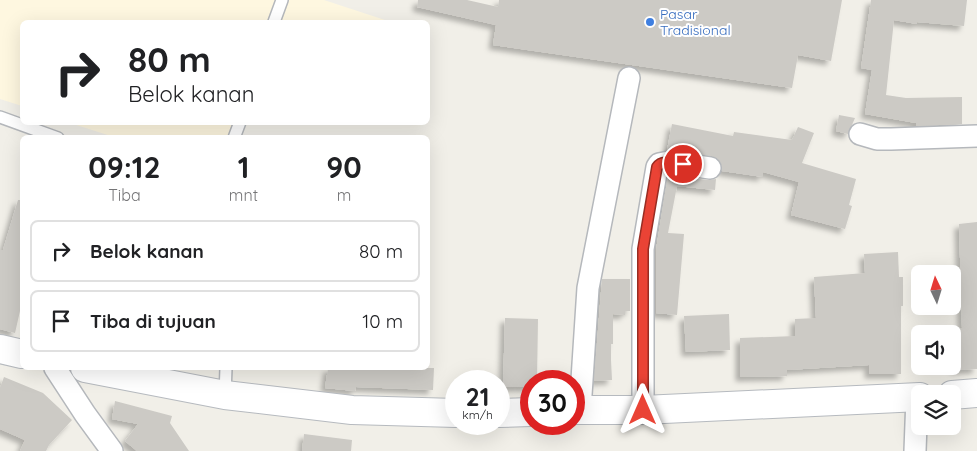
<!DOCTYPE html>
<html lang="id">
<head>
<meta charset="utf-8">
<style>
  body { margin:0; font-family:Quicksand,sans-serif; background:#f6f6f6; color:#202124; height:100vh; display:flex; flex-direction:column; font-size:19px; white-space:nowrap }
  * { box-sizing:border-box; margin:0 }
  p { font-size:16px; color:#757577 }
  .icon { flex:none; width:28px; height:28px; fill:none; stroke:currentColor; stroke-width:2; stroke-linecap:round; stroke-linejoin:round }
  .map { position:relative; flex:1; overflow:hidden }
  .side { position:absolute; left:20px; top:135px; width:410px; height:235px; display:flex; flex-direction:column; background:#fff; border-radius:8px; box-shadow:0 5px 20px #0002 }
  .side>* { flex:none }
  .guide { position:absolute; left:20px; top:20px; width:410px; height:105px; border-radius:8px; box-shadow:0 5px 20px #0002; background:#fff; color:#202124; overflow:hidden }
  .needle { width:32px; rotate:356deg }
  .buttons { position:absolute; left:911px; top:265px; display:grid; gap:10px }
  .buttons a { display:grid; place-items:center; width:50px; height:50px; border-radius:8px; background:#fff; box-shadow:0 5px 20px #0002; font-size:25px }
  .speed { position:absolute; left:445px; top:370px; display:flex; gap:10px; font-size:25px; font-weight:700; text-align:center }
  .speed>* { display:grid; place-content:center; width:65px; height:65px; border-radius:50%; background:#fff; box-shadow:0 5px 20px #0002; line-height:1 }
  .speed small { font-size:12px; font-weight:400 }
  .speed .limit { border:8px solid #d22; background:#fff; color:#111 }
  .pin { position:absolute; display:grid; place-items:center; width:42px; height:42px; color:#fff; margin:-21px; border:2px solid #fff; border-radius:50%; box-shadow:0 1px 5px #0007 }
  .me { position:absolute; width:55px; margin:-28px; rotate:0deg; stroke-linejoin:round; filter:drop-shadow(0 0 4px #0008) }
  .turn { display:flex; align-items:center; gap:18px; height:105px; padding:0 25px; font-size:22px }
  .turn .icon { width:65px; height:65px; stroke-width:2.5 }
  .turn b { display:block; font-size:35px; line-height:42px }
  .eta { display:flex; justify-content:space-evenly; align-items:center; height:85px; text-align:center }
  .eta b { font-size:30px; font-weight:800; line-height:35px }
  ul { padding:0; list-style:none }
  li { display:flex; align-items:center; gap:15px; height:62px; margin:0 10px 8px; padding:0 15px; border:2px solid #e0e0e0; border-radius:8px }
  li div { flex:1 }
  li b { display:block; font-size:19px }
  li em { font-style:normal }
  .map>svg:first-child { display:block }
</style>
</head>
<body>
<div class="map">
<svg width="977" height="451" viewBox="0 0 977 451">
  <defs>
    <filter id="shadow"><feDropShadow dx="-4.5" dy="4.5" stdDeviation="2.5" flood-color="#0004"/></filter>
  </defs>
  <rect width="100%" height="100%" fill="#f1efe8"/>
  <!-- commercial -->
  <path fill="#fef7e0" d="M0 0H324L391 22H22V106L0 99Z
    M70 123H240L235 138 114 137Z"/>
  <!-- building -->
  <path fill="#cccac5" filter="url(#shadow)" d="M418 0H467L498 7 499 0H842L831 61 798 55 792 88 493 45 496 25 417 7Z
    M871 0H967L964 26 917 22V24L894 20 886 95 906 98 962 97V124L916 126V123L865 114 872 70 861 68Z
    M839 115 855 118 848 134 836 131Z
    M672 124 733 136 734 132 792 140 798 127 814 133 802 163 856 179 849 205 852 206 845 229 791 215 799 182 763 172V177L722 171 721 163 717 158 712 156 667 150Z
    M668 175 708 180 716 179 715 190 677 186 668 233 684 234 677 315 656 313V250Z
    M18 200H22V302L15 333 0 329V250H3Z
    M977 222V369L955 370 952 329 962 328 959 224Z
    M898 252 899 277H903V306H901V374H869V365L787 370V376L740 377V338L795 336V319L816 318 814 277 865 273 864 254Z
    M602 279H630V311H625V315L613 314V344H611V360L612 380 594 381Z
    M729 314 730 350 686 352 684 316Z
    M505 318 538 319 537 381H531V387H503Z
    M328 368H434L433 390 356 387 355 391 325 388Z
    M4 377 43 393 72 420 49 445 46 451H20L25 440 0 429V388Z
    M115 401 172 416 170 423 189 451H137L125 441 138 424 112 419Z
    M304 434 352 440 351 451H302Z"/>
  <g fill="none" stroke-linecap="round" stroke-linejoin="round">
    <!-- service casing -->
    <g stroke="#b5b8bc" stroke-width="14">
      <path id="service" d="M274 22 282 0
        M0 117 58 138
        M234 138 240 122
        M225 395 226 368"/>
    </g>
    <!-- minor casing -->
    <g stroke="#b5b8bc" stroke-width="24">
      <path id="minor" d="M860 134 877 139H891L977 136
        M55 368 85 414 112 451
        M580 410 588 288 629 78
        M643 410V249L657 167 659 164 669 162 710 168
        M915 451 917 397"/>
    </g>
    <!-- secondary casing -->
    <g stroke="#b6babf" stroke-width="30">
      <path id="secondary" d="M0 349 22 354
        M85 368 225 395 352 410 456 413
        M952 395 977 393
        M574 410H643L920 397
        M499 413 531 412"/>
    </g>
    <!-- service -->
    <use href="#service" stroke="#fff" stroke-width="11"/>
    <!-- minor -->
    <use href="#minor" stroke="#fff" stroke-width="21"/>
    <!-- secondary -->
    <use href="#secondary" stroke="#fff" stroke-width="28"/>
  </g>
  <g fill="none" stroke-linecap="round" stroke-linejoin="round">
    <!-- route casing -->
    <g stroke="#982c22" stroke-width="12">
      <path id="route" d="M643 410V249L657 167C662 159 674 163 683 164"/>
    </g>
    <!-- route -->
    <use href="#route" stroke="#ea4335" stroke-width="9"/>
  </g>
  <!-- markers -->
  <circle fill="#3f7fe0" stroke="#fff" stroke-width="2" cx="650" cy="22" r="5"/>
  <g text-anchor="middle" stroke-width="4" stroke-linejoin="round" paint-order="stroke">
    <!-- shop labels -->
    <g font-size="14" fill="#366cbe" stroke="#fff" text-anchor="start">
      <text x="660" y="19">Pasar<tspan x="660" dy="16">Tradisional</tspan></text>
    </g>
  </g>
</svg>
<div class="buttons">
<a><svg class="needle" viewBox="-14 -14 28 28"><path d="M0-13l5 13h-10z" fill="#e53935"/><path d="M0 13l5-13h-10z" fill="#757577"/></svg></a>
<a><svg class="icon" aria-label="sound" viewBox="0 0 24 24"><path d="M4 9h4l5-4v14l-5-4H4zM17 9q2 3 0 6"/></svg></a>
<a><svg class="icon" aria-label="layers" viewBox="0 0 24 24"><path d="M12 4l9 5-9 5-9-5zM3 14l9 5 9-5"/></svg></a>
</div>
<div class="speed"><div>21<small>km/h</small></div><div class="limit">30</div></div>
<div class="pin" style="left:683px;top:164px;background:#d93025"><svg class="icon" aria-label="arrive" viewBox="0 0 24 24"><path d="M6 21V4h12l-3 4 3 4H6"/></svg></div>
<svg class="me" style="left:643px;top:410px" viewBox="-20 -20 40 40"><path d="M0-17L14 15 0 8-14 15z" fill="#ea4335" stroke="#fff" stroke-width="4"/></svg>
<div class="guide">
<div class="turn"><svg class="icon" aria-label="right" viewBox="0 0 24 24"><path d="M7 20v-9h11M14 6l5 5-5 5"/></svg><div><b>80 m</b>Belok kanan</div></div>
</div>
<section class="side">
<div class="eta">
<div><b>09:12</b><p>Tiba</p></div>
<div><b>1</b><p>mnt</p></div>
<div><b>90</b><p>m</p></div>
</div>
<ul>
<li><svg class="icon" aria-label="right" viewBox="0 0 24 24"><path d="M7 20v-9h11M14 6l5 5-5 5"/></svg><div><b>Belok kanan</b></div><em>80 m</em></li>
<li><svg class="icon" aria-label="arrive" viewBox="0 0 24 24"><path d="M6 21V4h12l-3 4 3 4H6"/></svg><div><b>Tiba di tujuan</b></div><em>10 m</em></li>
</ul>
</section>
</div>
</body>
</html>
